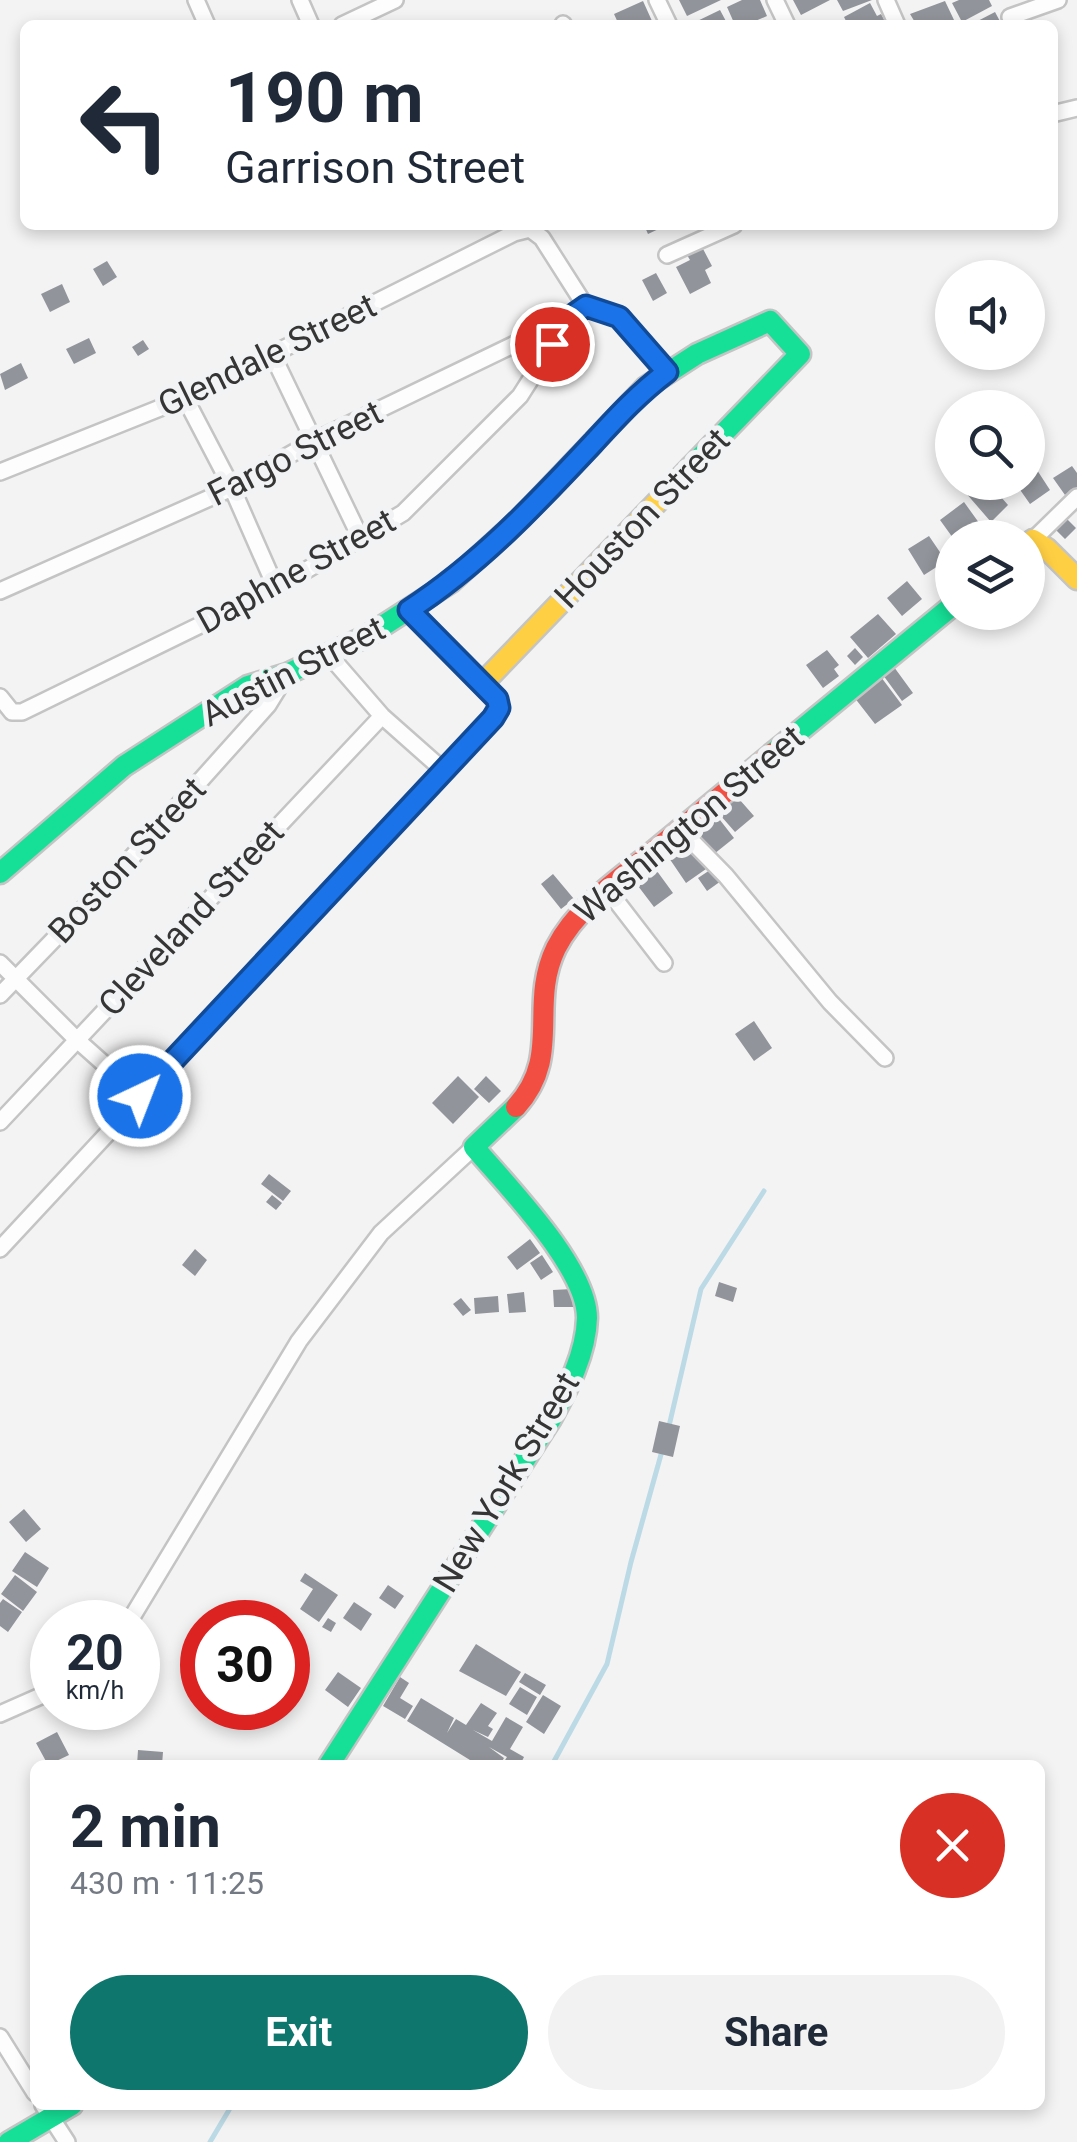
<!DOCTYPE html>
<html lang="en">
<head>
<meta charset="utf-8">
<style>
  body { margin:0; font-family:Roboto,sans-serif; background:#f2f2f3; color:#1f2937; height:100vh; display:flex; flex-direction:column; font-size:38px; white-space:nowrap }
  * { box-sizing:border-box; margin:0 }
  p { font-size:32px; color:#747a83 }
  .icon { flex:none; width:55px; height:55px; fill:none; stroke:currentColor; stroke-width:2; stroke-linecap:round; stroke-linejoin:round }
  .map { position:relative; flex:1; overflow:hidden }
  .drawer { position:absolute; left:30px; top:1760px; width:1015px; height:350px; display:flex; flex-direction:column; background:#fff; border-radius:15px; box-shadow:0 5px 15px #0003 }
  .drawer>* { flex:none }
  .hud { position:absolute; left:20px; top:20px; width:1038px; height:210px; border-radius:15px; box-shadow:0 5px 15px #0003; background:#fff; color:#1f2937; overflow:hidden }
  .tools { position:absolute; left:935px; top:260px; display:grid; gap:20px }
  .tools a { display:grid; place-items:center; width:110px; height:110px; border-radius:50%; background:#fff; box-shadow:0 5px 15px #0003; font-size:50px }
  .speed { position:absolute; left:30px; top:1600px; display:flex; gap:20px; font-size:50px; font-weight:700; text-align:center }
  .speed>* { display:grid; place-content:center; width:130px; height:130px; border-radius:50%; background:#fff; box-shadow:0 5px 15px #0003; line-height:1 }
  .speed small { font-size:25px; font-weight:400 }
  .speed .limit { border:15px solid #d22; background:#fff; color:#111 }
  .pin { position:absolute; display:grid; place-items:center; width:85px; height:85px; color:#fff; margin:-42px; border:5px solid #fff; border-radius:50%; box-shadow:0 2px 10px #0007 }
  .me { position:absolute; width:110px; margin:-55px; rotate:43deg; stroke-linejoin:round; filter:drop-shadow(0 0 8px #0008) }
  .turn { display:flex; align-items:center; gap:35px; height:210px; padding:0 40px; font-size:45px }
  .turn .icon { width:130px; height:130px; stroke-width:2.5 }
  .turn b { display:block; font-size:70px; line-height:85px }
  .round { display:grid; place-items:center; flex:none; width:105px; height:105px; border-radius:52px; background:#f2f2f3 }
  .overview { display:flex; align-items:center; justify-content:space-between; height:170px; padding:0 40px }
  h1 { font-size:60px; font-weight:700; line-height:75px }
  .primary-button { display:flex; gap:20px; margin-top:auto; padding:20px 40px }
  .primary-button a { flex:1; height:115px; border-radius:60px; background:#0f766e; color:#fff; font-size:40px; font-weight:700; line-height:115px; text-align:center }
  .primary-button a+a { background:#f2f2f3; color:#1f2937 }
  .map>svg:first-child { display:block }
</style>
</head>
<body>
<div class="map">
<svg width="1077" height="2142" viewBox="0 0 1077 2142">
  <rect width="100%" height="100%" fill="#f3f3f4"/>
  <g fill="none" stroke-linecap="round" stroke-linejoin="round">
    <!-- stream -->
    <path stroke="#bcdae5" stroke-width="5" d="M669 1426 701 1289 764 1191
      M552 1765 607 1664 631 1562 662 1451
      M210 2142 232 2105"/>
  </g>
  <!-- building -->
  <path fill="#91949a" d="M679 0H721L687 16Z
    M742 0H760L767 16 746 25H735L727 7Z
    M793 0H830L801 15Z
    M837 0H872L843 11Z
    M959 0H989L992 6 962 22 952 3Z
    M643 1 652 21 643 25H619L614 14Z
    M945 1 954 20 944 25 916 24 910 14Z
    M870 3 877 16 881 14 886 23 848 25 844 17Z
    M720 10 728 25H689Z
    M995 12 1002 25H970Z
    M644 225H667L648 234Z
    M702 247 712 266 705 270 711 283 690 294 676 267 690 260 687 255Z
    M107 261 117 277 103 286 93 269Z
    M656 273 667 293 653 301 642 280Z
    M62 284 70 302 50 312 41 294Z
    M89 338 96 353 74 364 66 349Z
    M143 340 149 349 138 356 132 347Z
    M21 363 28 378 5 390 0 374Z
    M1072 466 1077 473V487L1065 495 1053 478Z
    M1037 470 1050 490 1030 504 1016 484 1028 482V476Z
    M976 482H988L1008 505 991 522 965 492Z
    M964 502 982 527 968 538H953L940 520Z
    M1066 518 1076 528 1065 539 1055 529Z
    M929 536 946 561 924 575 908 549Z
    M907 581 922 599 902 616 887 598Z
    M878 614 896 634 868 658 850 637Z
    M855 648 863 657 855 665 847 656Z
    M827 650 839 665 834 669 839 676 823 688 806 665Z
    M894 667 913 693 902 701 883 675Z
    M881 677 902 705 875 724 854 697Z
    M732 791 754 816 735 832 713 807Z
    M713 811 734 838 714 854 693 827Z
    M689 844 706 869 686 883 669 858Z
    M654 867 673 893 654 907 635 882Z
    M713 868 721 881 707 891 698 878Z
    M553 874 574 899 561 909 541 884Z
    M754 1021 772 1048 754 1061 735 1034Z
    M458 1076 479 1097 453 1124 432 1103Z
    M486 1076 501 1091 489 1103 474 1089Z
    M269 1174 291 1191 283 1201 261 1184Z
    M272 1195 282 1203 276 1210 266 1202Z
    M530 1239 540 1253 517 1270 507 1257Z
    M195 1249 207 1260 195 1276 182 1265Z
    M542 1255 553 1272 541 1280 530 1263Z
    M719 1282 737 1288 733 1302 715 1296Z
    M572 1289 573 1307H554L553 1290Z
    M524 1292 526 1312 509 1313 507 1294Z
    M498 1296 499 1312 475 1314 474 1298Z
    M461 1298 471 1310 463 1316 453 1304Z
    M659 1421 680 1426 673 1457 652 1452Z
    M24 1509 41 1529 26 1542 9 1522Z
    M25 1552 49 1568 37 1587 12 1571Z
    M305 1573 338 1595 319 1622 300 1609 313 1589 300 1581Z
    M15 1575 37 1592 23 1611 1 1594Z
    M388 1585 404 1596 395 1609 379 1598Z
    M3 1599 22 1612 8 1632 0 1626V1603Z
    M354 1602 372 1614 361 1631 343 1618Z
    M328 1618 336 1623 331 1632 322 1627Z
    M476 1644 521 1672 506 1696 459 1671Z
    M338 1672 361 1688 348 1707 325 1690Z
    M525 1673 546 1685 540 1695 519 1682Z
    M400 1677 409 1683 400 1698 413 1706 405 1719 383 1706Z
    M520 1687 537 1697 527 1715 509 1704Z
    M543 1695 561 1706 544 1734 526 1722Z
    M421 1698 454 1718 447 1733 456 1719 466 1725 481 1703 497 1713 488 1726 493 1729 488 1737 473 1730 492 1741 506 1717 523 1727 510 1749 524 1757 520 1765H502L507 1757 489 1747 504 1758 500 1765H478L407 1721Z
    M57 1732 69 1755 48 1765 36 1743Z
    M138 1750 163 1752 162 1765H137Z"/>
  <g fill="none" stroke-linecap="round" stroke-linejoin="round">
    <!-- street casing -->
    <g stroke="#c4c4c5" stroke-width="20">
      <path id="street" d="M196 0 207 25
        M300 0 311 25
        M657 0 669 25
        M775 0 787 25
        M886 0 897 25
        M1010 17 1058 0
        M563 24 564 25
        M342 25 395 0
        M1052 114 1077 108
        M667 255 734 225
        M273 356 361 539
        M185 398 232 488 276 588
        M0 472 185 398 514 233 530 229 542 238 586 307 619 317 667 372
        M1033 540 1077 497
        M0 591 232 488 312 442 569 318
        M329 655 382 716 443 770
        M0 697 12 712H22L276 588 403 513 520 396 569 319
        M680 829 726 876 830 1002 885 1058
        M607 889 664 963
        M0 963 76 1039 140 1096
        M0 995 116 875 268 705 287 674
        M0 1122 382 716
        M0 1249 493 719 499 707 497 699 409 610
        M129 1622 299 1341 381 1233 474 1147
        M0 1714 52 1691
        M0 2037 35 2093
        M43 2105 67 2142"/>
    </g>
    <!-- fast casing -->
    <g stroke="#c4c4c5" stroke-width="25">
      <path id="fast" d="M773 753 952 606
        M0 873 124 766 248 686 287 674 367 636 451 582 520 519 646 387 697 354 770 321 800 354 691 467
        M329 1765 551 1419C568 1388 586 1354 587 1318 587 1267 507 1186 474 1147L516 1107
        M9 2142 72 2105"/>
    </g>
    <!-- slow casing -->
    <g stroke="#c4c4c5" stroke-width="25">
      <path id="slow" d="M1028 544 1033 540 1047 549 1077 579
        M483 683 691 467"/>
    </g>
    <!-- jam casing -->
    <g stroke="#c4c4c5" stroke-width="25">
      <path id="jam" d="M516 1107C563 1055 528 1006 556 948 577 907 619 879 654 851 694 818 733 786 773 753"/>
    </g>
    <!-- street -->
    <use href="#street" stroke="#fdfdfd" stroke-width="15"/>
    <!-- fast -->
    <use href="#fast" stroke="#16e098" stroke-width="20"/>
    <!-- slow -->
    <use href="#slow" stroke="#ffcf43" stroke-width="20"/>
    <!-- jam -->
    <use href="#jam" stroke="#f24e42" stroke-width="20"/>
  </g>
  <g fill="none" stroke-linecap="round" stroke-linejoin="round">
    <!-- route casing -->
    <g stroke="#114b97" stroke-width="25">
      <path id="route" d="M140 1096 493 718 499 708 497 699 409 610C480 564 536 504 594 442 617 417 639 393 667 372L619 317 586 306 569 318 552 344"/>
    </g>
    <!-- route -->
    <use href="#route" stroke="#1a73e8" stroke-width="18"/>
  </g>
  <g text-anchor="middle" stroke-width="10" stroke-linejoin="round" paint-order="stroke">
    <!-- street labels -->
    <g font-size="35" fill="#353536" stroke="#f2f3f5">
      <text transform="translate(267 355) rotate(-26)" y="12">Glendale Street</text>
      <text transform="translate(295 453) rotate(-27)" y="12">Fargo Street</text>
      <text transform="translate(642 518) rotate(-46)" y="12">Houston Street</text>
      <text transform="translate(296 571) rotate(-29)" y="12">Daphne Street</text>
      <text transform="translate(293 671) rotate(-27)" y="12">Austin Street</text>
      <text transform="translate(689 824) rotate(-40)" y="12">Washington Street</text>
      <text transform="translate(127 860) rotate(-47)" y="12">Boston Street</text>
      <text transform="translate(191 918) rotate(-47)" y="12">Cleveland Street</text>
      <text transform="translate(506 1482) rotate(-59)" y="12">New York Street</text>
    </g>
  </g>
</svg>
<div class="tools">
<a><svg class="icon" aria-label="sound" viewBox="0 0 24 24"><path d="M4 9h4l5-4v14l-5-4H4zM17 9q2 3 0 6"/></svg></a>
<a><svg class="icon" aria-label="search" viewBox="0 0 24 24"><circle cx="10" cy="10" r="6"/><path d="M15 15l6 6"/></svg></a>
<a><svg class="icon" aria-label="layers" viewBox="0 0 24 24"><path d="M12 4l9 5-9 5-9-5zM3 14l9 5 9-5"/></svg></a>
</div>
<div class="speed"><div>20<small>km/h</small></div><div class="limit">30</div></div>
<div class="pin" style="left:552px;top:344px;background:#d93025"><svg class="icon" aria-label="arrive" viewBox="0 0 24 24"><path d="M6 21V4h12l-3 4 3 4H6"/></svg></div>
<svg class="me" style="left:140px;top:1096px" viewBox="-20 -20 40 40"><circle r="17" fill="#1a73e8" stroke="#fff" stroke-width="3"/><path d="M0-11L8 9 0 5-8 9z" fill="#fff"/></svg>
<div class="hud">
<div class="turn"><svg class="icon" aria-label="left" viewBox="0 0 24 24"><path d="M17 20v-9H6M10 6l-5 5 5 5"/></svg><div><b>190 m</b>Garrison Street</div></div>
</div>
<section class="drawer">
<div class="overview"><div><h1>2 min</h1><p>430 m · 11:25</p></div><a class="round" style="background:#d93025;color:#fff"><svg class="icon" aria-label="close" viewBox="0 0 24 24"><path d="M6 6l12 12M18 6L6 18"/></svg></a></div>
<div class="primary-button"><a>Exit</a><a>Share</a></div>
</section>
</div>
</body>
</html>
